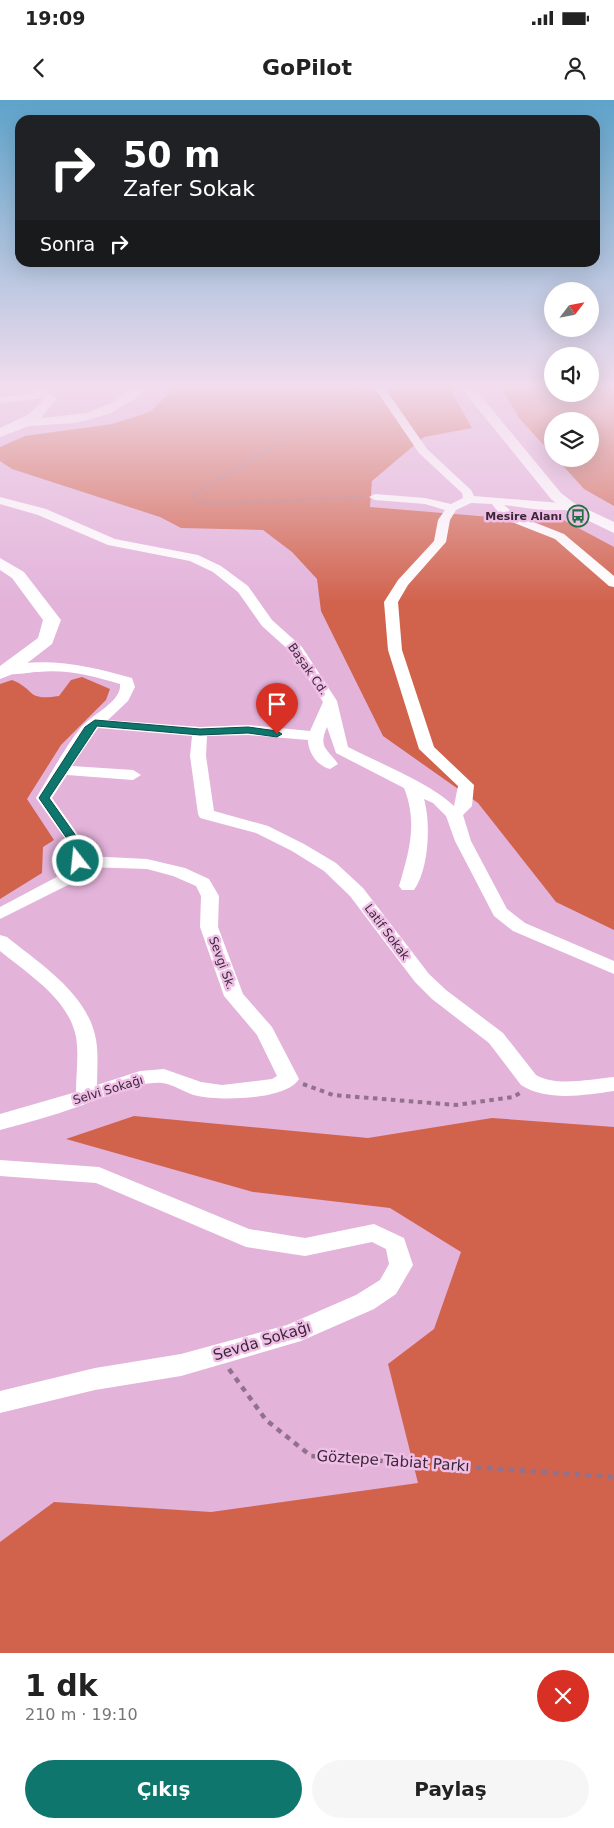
<!DOCTYPE html>
<html lang="tr">
<head>
<meta charset="utf-8">
<style>
  body { margin:0; font-family:"DejaVu Sans",sans-serif; background:#f6f6f6; color:#222; height:100vh; display:flex; flex-direction:column; font-size:19px; white-space:nowrap }
  * { box-sizing:border-box; margin:0 }
  p { font-size:16px; color:#767676 }
  .icon { flex:none; width:28px; height:28px; fill:none; stroke:currentColor; stroke-width:2; stroke-linecap:round; stroke-linejoin:round }
  .map { position:relative; height:1553px; overflow:hidden }
  .panel { display:flex; flex-direction:column; background:#fff; flex:1 }
  .panel>* { flex:none }
  .top-card { position:absolute; left:15px; top:15px; width:585px; height:152px; border-radius:15px; box-shadow:0 5px 20px #0002; background:#202124; color:#fff; overflow:hidden }
  .needle { width:32px; rotate:58deg }
  .buttons { position:absolute; left:544px; top:182px; display:grid; gap:10px }
  .buttons a { display:grid; place-items:center; width:55px; height:55px; border-radius:50%; background:#fff; box-shadow:0 5px 20px #0002; font-size:25px }
  .pin { position:absolute; display:grid; place-items:center; width:42px; height:42px; color:#fff; margin:-51px -21px; border-radius:50% 50% 50% 0; rotate:-45deg; box-shadow:0 0 5px #0007 }
  .pin .icon { rotate:45deg }
  .me { position:absolute; width:55px; margin:-28px; rotate:344deg; stroke-linejoin:round; filter:drop-shadow(0 0 4px #0008) }
  .turn { display:flex; align-items:center; gap:18px; height:105px; padding:0 25px; font-size:22px }
  .turn .icon { width:65px; height:65px; stroke-width:2.5 }
  .turn b { display:block; font-size:35px; line-height:42px }
  .then { display:flex; align-items:center; height:48px; padding:0 25px; background:#0003; gap:10px; font-size:19px }
  .round { display:grid; place-items:center; flex:none; width:52px; height:52px; border-radius:26px; background:#f6f6f6 }
  .summary { display:flex; align-items:center; justify-content:space-between; height:85px; padding:0 25px }
  h1 { font-size:30px; font-weight:700; line-height:38px }
  .button { display:flex; gap:10px; margin-top:auto; padding:10px 25px }
  .button a { flex:1; height:58px; border-radius:30px; background:#0f766e; color:#fff; font-size:20px; font-weight:700; line-height:58px; text-align:center }
  .button a+a { background:#f6f6f6; color:#222 }
  .status { display:flex; justify-content:space-between; align-items:center; height:35px; padding:0 25px; background:#fff; direction:ltr }
  .status svg { height:14px; fill:currentColor }
  header { display:flex; justify-content:space-between; align-items:center; height:65px; padding:0 25px; background:#fff; font-size:22px; font-weight:700 }
  .map>svg:first-child { display:block }
</style>
</head>
<body>
<div class="status"><b>19:09</b><svg viewBox="0 0 49 12"><path d="M0 12V9h3v3zM5 12V6h3v6zM10 12V3h3v9zM15 12V0h3v12zM26 1h20v11H26zM47 4h2v5h-2z"/></svg></div>
<header><svg class="icon" aria-label="back" viewBox="0 0 24 24"><path d="M15 5l-7 7 7 7"/></svg>GoPilot<svg class="icon" aria-label="person" viewBox="0 0 24 24"><circle cx="12" cy="8" r="4"/><path d="M4 21q1-7 8-7t8 7"/></svg></header>
<div class="map">
<svg width="614" height="1553" viewBox="0 0 614 1553">
  <rect width="100%" height="100%" fill="#e3b3da"/>
  <!-- forest -->
  <path fill="#d1634d" d="M178 284H447L472 328 424 337 372 381 370 407 491 417 556 416 614 447V830L556 802 478 703 383 636 321 511 317 479 292 452 263 430 181 428 160 417 12 369 0 361V347L25 336 112 324 150 312Z
    M499 284H552V294H590V284H614V406L584 389 557 359H590V321H552V354L519 318Z
    M82 577 110 589 106 600 61 645 27 699 54 740 43 747 42 773 0 799V584L12 580C37 590 25 601 59 596L71 580Z
    M134 1016 368 1038 492 1018 614 1027V1553H0V1442L54 1402 211 1412 418 1383 388 1264 434 1229 461 1152 390 1108 253 1092 66 1039Z"/>
  <g fill="none" stroke-linecap="round" stroke-linejoin="round">
    <!-- path-far2 -->
    <path stroke="#92718c" stroke-width="2" stroke-dasharray="2.5 2.5" stroke-linecap="butt" d="M362 284 266 351 192 395 196 401 217 403 363 397"/>
    <!-- path-far1 -->
    <path stroke="#92718c" stroke-width="4" stroke-dasharray="4.5 4.5" stroke-linecap="butt" d="M303 984 333 995 456 1005 513 997 520 993"/>
    <!-- path -->
    <path stroke="#92718c" stroke-width="4.5" stroke-dasharray="5.5 5.5" stroke-linecap="butt" d="M229 1269 266 1320 311 1356 614 1377"/>
    <!-- minor -->
    <path fill="#fff" fill-rule="evenodd" d="M372 284H382L427 349 471 390 474 396 573 404V408L569 410H541L504 405 516 415 564 434 614 476V487L609 486 555 439 507 420 501 416 492 404 471 403 456 410 450 420 446 442 408 485 398 502 402 550 434 647 474 685 472 706 463 715 471 741 507 809 525 823 614 861V874L513 831 494 816 455 741 446 716 433 703 424 699C431 723 429 769 414 790H402L399 786C409 752 418 723 404 688L336 653 327 627C318 648 327 648 338 664L330 669C317 666 308 652 308 640L248 635 207 636 206 656 214 711 268 726 304 744 336 763 363 788 429 874 446 890 503 933 536 975C556 987 591 979 614 977V991C585 995 547 1002 521 985L489 943 432 899 415 882 350 796 324 771 292 751 256 733 200 718 198 714 190 656 192 636 98 628 72 666 133 670 141 675 133 680 67 675 52 698 84 743 86 756 147 759 185 768 209 779 219 796 218 827 243 894 272 927 299 979C287 1000 220 1001 198 996 186 994 174 984 162 983 137 981 101 999 77 1007 52 1016 26 1023 0 1030V1014L76 992C76 974 79 955 76 937 69 899 28 874 0 851V835L7 837C39 863 85 892 95 935 99 951 97 968 97 985L140 971 164 969 201 982 222 985 272 979 277 976 257 935 224 896 200 827 201 796 196 786 173 776 147 769 86 767 82 778 0 819V807L68 771V743L36 698C51 674 64 648 82 626 93 614 122 601 120 584 93 576 67 569 38 572 28 572 7 578 0 570L2 567C47 556 89 566 132 578L135 587 128 601 108 620 200 627 248 625 310 631 323 602 292 553 262 526 238 492 213 472 190 461 108 445 38 415 0 404V397L46 409 115 439 198 455 221 466 248 486 272 520 302 547 337 601 348 647C379 663 430 683 454 706L458 686 419 649 388 550 384 502 398 480 434 441 438 420 445 410 425 404 375 400 369 397 375 394 425 398 451 404 463 398 462 393 419 353Z
      M45 292 49 293V297L0 303V297Z
      M0 1060 99 1067 249 1129 305 1138 374 1124 404 1138 413 1165 396 1194 374 1209 301 1241 181 1276 95 1290 0 1313V1291L95 1268 181 1254 287 1225 356 1195 380 1180 389 1164 386 1149 372 1142 305 1156 246 1147 96 1083 0 1076Z"/>
    <!-- major -->
    <path fill="#fff" fill-rule="evenodd" d="M25 284H39L56 299 41 318H43L87 313 114 302 135 284H148L136 298 109 314 75 323 29 326 0 337V328L29 314 43 300Z
      M458 284H471L561 393 574 403 614 422V433L564 409 551 399Z
      M0 458 24 472 61 520 52 544 13 574 0 579V566L38 538 43 520 12 478 0 470Z"/>
  </g>
  <!-- sky -->
  <linearGradient id="sky" x2="0" y2="1"><stop stop-color="#5ea3ca"/><stop offset="0.57" stop-color="#f2ddee"/><stop offset="1" stop-color="#f2ddee" stop-opacity="0"/></linearGradient>
  <rect width="614" height="502" fill="url(#sky)"/>
  <!-- route -->
  <path fill="#0f766e" stroke="#0a4d48" d="M95 620 200 629 248 627 277 631 282 634 277 637 248 633 200 635 97 626 49 698 81 743 84 761 78 764 73 761 70 743 39 698 85 627Z"/>
  <!-- icons -->
  <defs>
    <g id="bus-ring" transform="scale(1.125)"><circle r="9.5" fill="#f0bfe7" stroke="#207040" stroke-width="1.5"/><path d="M-5-6H5V4H4V6H2V4H-2V6H-4V4H-5ZM-3.5-4V0h7V-4ZM-3.5 1.2v1.5H-2V1.2ZM2 1.2v1.5H3.5V1.2Z" fill="#207040"/></g>
  </defs>
  <g fill-rule="evenodd">
    <use href="#bus-ring" x="578" y="416"/>
  </g>
  <g text-anchor="middle" stroke-width="5" stroke-linejoin="round" paint-order="stroke">
    <!-- far-poi labels -->
    <g font-size="11" font-weight="bold" fill="#3a2837" stroke="#f0bfe7" text-anchor="end">
      <text x="562" y="420">Mesire Alanı</text>
    </g>
    <!-- street labels -->
    <g font-size="12" fill="#3a2837" stroke="#f0bfe7">
      <text transform="translate(308 569) rotate(55)" y="4">Başak Cd.</text>
      <text transform="translate(387 832) rotate(53)" y="4">Latif Sokak</text>
      <text transform="translate(222 863) rotate(70)" y="4">Sevgi Sk.</text>
      <text transform="translate(108 990) rotate(-17)" y="4">Selvi Sokağı</text>
    </g>
    <!-- near-street labels -->
    <g font-size="15" fill="#3a2837" stroke="#f0bfe7">
      <text transform="translate(262 1241) rotate(-17)" y="5">Sevda Sokağı</text>
      <text transform="translate(393 1361) rotate(4)" y="5">Göztepe Tabiat Parkı</text>
    </g>
  </g>
</svg>
<div class="buttons">
<a><svg class="needle" viewBox="-14 -14 28 28"><path d="M0-13l5 13h-10z" fill="#e53935"/><path d="M0 13l5-13h-10z" fill="#767676"/></svg></a>
<a><svg class="icon" aria-label="sound" viewBox="0 0 24 24"><path d="M4 9h4l5-4v14l-5-4H4zM17 9q2 3 0 6"/></svg></a>
<a><svg class="icon" aria-label="layers" viewBox="0 0 24 24"><path d="M12 4l9 5-9 5-9-5zM3 14l9 5 9-5"/></svg></a>
</div>
<div class="pin" style="left:277px;top:634px;background:#d93025"><svg class="icon" aria-label="arrive" viewBox="0 0 24 24"><path d="M6 21V4h12l-3 4 3 4H6"/></svg></div>
<svg class="me" style="left:78px;top:761px" viewBox="-20 -20 40 40"><circle r="17" fill="#0f766e" stroke="#fff" stroke-width="3"/><path d="M0-11L8 9 0 5-8 9z" fill="#fff"/></svg>
<div class="top-card">
<div class="turn"><svg class="icon" aria-label="right" viewBox="0 0 24 24"><path d="M7 20v-9h11M14 6l5 5-5 5"/></svg><div><b>50 m</b>Zafer Sokak</div></div>
<div class="then">Sonra<svg class="icon" aria-label="right" viewBox="0 0 24 24"><path d="M7 20v-9h11M14 6l5 5-5 5"/></svg></div>
</div>
</div>
<section class="panel">
<div class="summary"><div><h1>1 dk</h1><p>210 m · 19:10</p></div><a class="round" style="background:#d93025;color:#fff"><svg class="icon" aria-label="close" viewBox="0 0 24 24"><path d="M6 6l12 12M18 6L6 18"/></svg></a></div>
<div class="button"><a>Çıkış</a><a>Paylaş</a></div>
</section>
</body>
</html>
